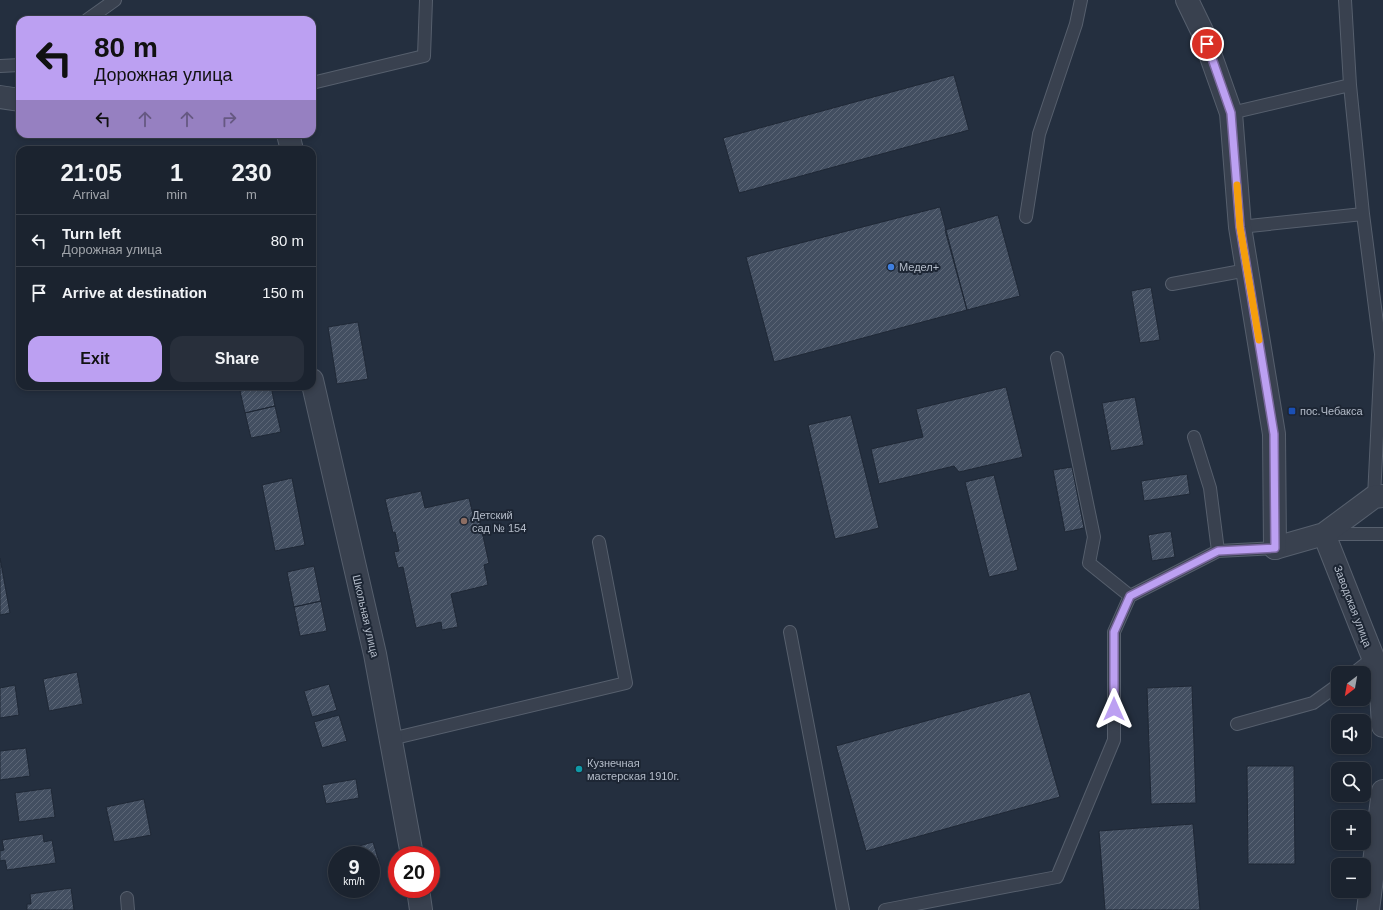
<!DOCTYPE html>
<html lang="en">
<head>
<meta charset="utf-8">
<style>
  body { margin:0; font-family:Helvetica,sans-serif; background:#282f3b; color:#f1f3f6; height:100vh; display:flex; flex-direction:column; font-size:15px; white-space:nowrap }
  * { box-sizing:border-box; margin:0 }
  p { font-size:13px; color:#a0a4aa }
  .icon { flex:none; width:22px; height:22px; fill:none; stroke:currentColor; stroke-width:2; stroke-linecap:round; stroke-linejoin:round }
  .map { position:relative; flex:1; overflow:hidden }
  .details { position:absolute; left:16px; top:146px; width:300px; height:244px; display:flex; flex-direction:column; background:#1b232f; border-radius:12px; box-shadow:0 2px 6px #0003,0 0 0 1px #39404b }
  .details>* { flex:none }
  .hud { position:absolute; left:16px; top:16px; width:300px; height:122px; border-radius:12px; box-shadow:0 2px 6px #0003,0 0 0 1px #39404b; background:#bca0f2; color:#111; overflow:hidden }
  .needle { width:26px; rotate:211deg }
  .tools { position:absolute; left:1331px; top:666px; display:grid; gap:8px }
  .tools a { display:grid; place-items:center; width:40px; height:40px; border-radius:8px; background:#1b232f; box-shadow:0 2px 6px #0003,0 0 0 1px #39404b; font-size:20px }
  .speed { position:absolute; left:328px; top:846px; display:flex; gap:8px; font-size:20px; font-weight:700; text-align:center }
  .speed>* { display:grid; place-content:center; width:52px; height:52px; border-radius:50%; background:#1b232f; box-shadow:0 2px 6px #0003,0 0 0 1px #39404b; line-height:1 }
  .speed small { font-size:10px; font-weight:400 }
  .speed .limit { border:6px solid #d22; background:#fff; color:#111 }
  .pin { position:absolute; display:grid; place-items:center; width:34px; height:34px; color:#fff; margin:-17px; border:2px solid #fff; border-radius:50%; box-shadow:0 1px 4px #0007 }
  .me { position:absolute; width:44px; margin:-22px; rotate:0deg; stroke-linejoin:round; filter:drop-shadow(0 0 3px #0008) }
  .turn { display:flex; align-items:center; gap:14px; height:84px; padding:0 12px; font-size:18px }
  .turn .icon { width:52px; height:52px; stroke-width:2.5 }
  .turn b { display:block; font-size:28px; line-height:34px }
  .lanes { display:flex; align-items:center; height:38px; padding:0 12px; background:#0003; justify-content:center; gap:20px; direction:ltr }
  .lanes .off { opacity:.35 }
  .eta { display:flex; justify-content:space-evenly; align-items:center; height:68px; text-align:center }
  .eta b { font-size:24px; font-weight:600; line-height:28px }
  .action { display:flex; gap:8px; margin-top:auto; padding:8px 12px }
  .action a { flex:1; height:46px; border-radius:12px; background:#bca0f2; color:#111; font-size:16px; font-weight:600; line-height:46px; text-align:center }
  .action a+a { background:#282f3b; color:#f1f3f6 }
  ul { padding:0; list-style:none }
  li { display:flex; align-items:center; gap:12px; height:52px; padding:0 12px; border-top:1px solid #39404b }
  li div { flex:1 }
  li b { display:block; font-size:15px }
  li em { font-style:normal }
  .map>svg:first-child { display:block }
</style>
</head>
<body>
<div class="map">
<svg width="1383" height="910" viewBox="0 0 1383 910">
  <defs>
    <pattern id="building-hatch" width="6" height="6" patternUnits="userSpaceOnUse"><rect width="6" height="6" fill="#434f61"/><path d="M-1 1l2-2M0 6l6-6M5 7l2-2" fill="none" stroke="#5c6676"/></pattern>
  </defs>
  <rect width="100%" height="100%" fill="#242f3f"/>
  <!-- building -->
  <path fill="url(#building-hatch)" stroke="#1f2836" d="M954 75 969 130 739 193 723 138Z
    M940 207 967 310 774 362 746 257Z
    M998 215 1020 296 967 310 945 230Z
    M1151 287 1160 340 1140 343 1131 291Z
    M358 322 368 379 337 384 328 327Z
    M239 386H264L240 391Z
    M264 386H271L275 406 245 413 240 391Z
    M1006 387 1023 457 959 472 954 466 879 484 871 449 923 437 916 409Z
    M1135 397 1144 445 1111 451 1102 403Z
    M275 406 281 432 251 438 245 413Z
    M851 415 879 528 835 539 808 425Z
    M1072 467 1084 528 1065 532 1053 470Z
    M1187 474 1190 494 1144 501 1141 481Z
    M994 475 1018 570 989 577 965 482Z
    M292 478 305 545 275 551 262 485Z
    M421 491 425 508 469 498 474 519 479 518 489 563 484 565 488 585 451 594 458 627 442 630 441 622 416 628 403 567 398 568 394 552 399 551 395 532 393 533 385 499Z
    M1171 531 1175 557 1152 561 1148 535Z
    M0 558 10 613 0 615Z
    M314 566 321 601 294 607 287 572Z
    M321 601 327 631 300 636 294 607Z
    M77 672 83 704 49 711 43 679Z
    M329 684 337 710 312 717 304 691Z
    M15 685 19 715 0 718V688Z
    M1192 686 1196 803 1151 804 1147 688Z
    M1030 692 1060 797 866 851 836 746Z
    M339 715 347 741 322 748 314 722Z
    M26 748 30 776 0 780V751Z
    M1247 766H1294L1295 864H1248Z
    M356 779 359 798 326 804 322 785Z
    M51 788 55 817 19 822 15 793Z
    M144 799 151 835 114 842 106 807Z
    M1193 824 1200 910H1105L1099 831Z
    M43 834 44 842 52 840 56 863 7 870 5 860 0 861V851L4 850 2 840Z
    M373 842 380 865 371 868V855H339L338 852Z
    M71 888 74 910H27V904H31L30 894Z"/>
  <g fill="none" stroke-linecap="round" stroke-linejoin="round">
    <!-- service casing -->
    <g stroke="#565f6d" stroke-width="14">
      <path id="service" d="M1345 0 1350 85 1363 214 1381 354 1374 497
        M87 20 115 0
        M0 66 20 65
        M312 83 424 56 426 0
        M1231 113 1350 85
        M1026 217 1039 134 1076 24 1081 0
        M1240 227 1363 214
        M1172 284 1247 270
        M1057 358 1094 537 1089 563 1130 596
        M1194 437 1210 488 1218 551
        M1326 534H1383
        M790 632 843 910
        M1354 673 1373 658H1378
        M1237 724 1313 703 1338 685
        M391 739 626 683 599 542
        M127 898 128 910
        M885 910 1057 877 1114 740V632L1130 596 1218 551 1275 548"/>
    </g>
    <!-- minor casing -->
    <g stroke="#565f6d" stroke-width="24">
      <path id="minor" d="M0 97 20 100
        M288 134 292 150
        M312 380 375 654 412 855
        M1324 534 1380 675 1383 726
        M1275 548 1324 534 1374 497 1383 496
        M418 889 421 910
        M1368 910 1383 791"/>
    </g>
    <!-- tertiary casing -->
    <g stroke="#565f6d" stroke-width="24">
      <path id="tertiary" d="M1187 0 1202 31 1231 113 1240 227 1274 434 1275 548"/>
    </g>
    <!-- service -->
    <use href="#service" stroke="#39414f" stroke-width="12"/>
    <!-- minor -->
    <use href="#minor" stroke="#39414f" stroke-width="22"/>
    <!-- tertiary -->
    <use href="#tertiary" stroke="#39414f" stroke-width="22"/>
  </g>
  <g fill="none" stroke-linecap="round" stroke-linejoin="round">
    <!-- route casing -->
    <g stroke="#7a689d" stroke-width="10">
      <path id="route" d="M1114 709V632L1130 596 1218 551 1275 548 1274 434 1240 227 1231 113 1207 44"/>
    </g>
    <!-- route -->
    <use href="#route" stroke="#bca0f2" stroke-width="7"/>
    <!-- slow -->
    <path stroke="#f59e0b" stroke-width="7" d="M1237 185 1240 227 1259 340"/>
  </g>
  <!-- markers -->
  <circle fill="#3f7fe0" stroke="#1d2634" stroke-width="1.5" cx="891" cy="267" r="4"/>
  <rect fill="#1a4fb4" stroke="#1d2634" stroke-width="1.5" x="1288" y="407" width="8" height="8" rx="2"/>
  <circle fill="#8d6e63" stroke="#1d2634" stroke-width="1.5" cx="464" cy="521" r="4"/>
  <circle fill="#0f9aa8" stroke="#1d2634" stroke-width="1.5" cx="579" cy="769" r="4"/>
  <g text-anchor="middle" stroke-width="4" stroke-linejoin="round" paint-order="stroke">
    <!-- poi labels -->
    <g font-size="11" fill="#b5bdca" stroke="#1d2634" text-anchor="start">
      <text x="899" y="271">Медел+</text>
      <text x="1300" y="415">пос.Чебакса</text>
      <text x="472" y="519">Детский<tspan x="472" dy="13">сад № 154</tspan></text>
      <text x="587" y="767">Кузнечная<tspan x="587" dy="13">мастерская 1910г.</tspan></text>
    </g>
    <!-- street labels -->
    <g font-size="11" fill="#b5bdca" stroke="#1d2634">
      <text transform="translate(1353 606) rotate(69)" y="4">Заводская улица</text>
      <text transform="translate(366 616) rotate(77)" y="4">Школьная улица</text>
    </g>
  </g>
</svg>
<div class="tools">
<a><svg class="needle" viewBox="-14 -14 28 28"><path d="M0-13l5 13h-10z" fill="#e53935"/><path d="M0 13l5-13h-10z" fill="#a0a4aa"/></svg></a>
<a><svg class="icon" aria-label="sound" viewBox="0 0 24 24"><path d="M4 9h4l5-4v14l-5-4H4zM17 9q2 3 0 6"/></svg></a>
<a><svg class="icon" aria-label="search" viewBox="0 0 24 24"><circle cx="10" cy="10" r="6"/><path d="M15 15l6 6"/></svg></a>
<a>+</a>
<a>−</a>
</div>
<div class="speed"><div>9<small>km/h</small></div><div class="limit">20</div></div>
<div class="pin" style="left:1207px;top:44px;background:#d93025"><svg class="icon" aria-label="arrive" viewBox="0 0 24 24"><path d="M6 21V4h12l-3 4 3 4H6"/></svg></div>
<svg class="me" style="left:1114px;top:709px" viewBox="-20 -20 40 40"><path d="M0-17L14 15 0 8-14 15z" fill="#bca0f2" stroke="#fff" stroke-width="4"/></svg>
<div class="hud">
<div class="turn"><svg class="icon" aria-label="left" viewBox="0 0 24 24"><path d="M17 20v-9H6M10 6l-5 5 5 5"/></svg><div><b>80 m</b>Дорожная улица</div></div>
<div class="lanes"><svg class="icon" aria-label="left" viewBox="0 0 24 24"><path d="M17 20v-9H6M10 6l-5 5 5 5"/></svg><svg class="icon off" aria-label="ahead" viewBox="0 0 24 24"><path d="M12 20V5M6 11l6-6 6 6"/></svg><svg class="icon off" aria-label="ahead" viewBox="0 0 24 24"><path d="M12 20V5M6 11l6-6 6 6"/></svg><svg class="icon off" aria-label="right" viewBox="0 0 24 24"><path d="M7 20v-9h11M14 6l5 5-5 5"/></svg></div>
</div>
<section class="details">
<div class="eta">
<div><b>21:05</b><p>Arrival</p></div>
<div><b>1</b><p>min</p></div>
<div><b>230</b><p>m</p></div>
</div>
<ul>
<li><svg class="icon" aria-label="left" viewBox="0 0 24 24"><path d="M17 20v-9H6M10 6l-5 5 5 5"/></svg><div><b>Turn left</b><p>Дорожная улица</p></div><em>80 m</em></li>
<li><svg class="icon" aria-label="arrive" viewBox="0 0 24 24"><path d="M6 21V4h12l-3 4 3 4H6"/></svg><div><b>Arrive at destination</b></div><em>150 m</em></li>
</ul>
<div class="action"><a>Exit</a><a>Share</a></div>
</section>
</div>
</body>
</html>
